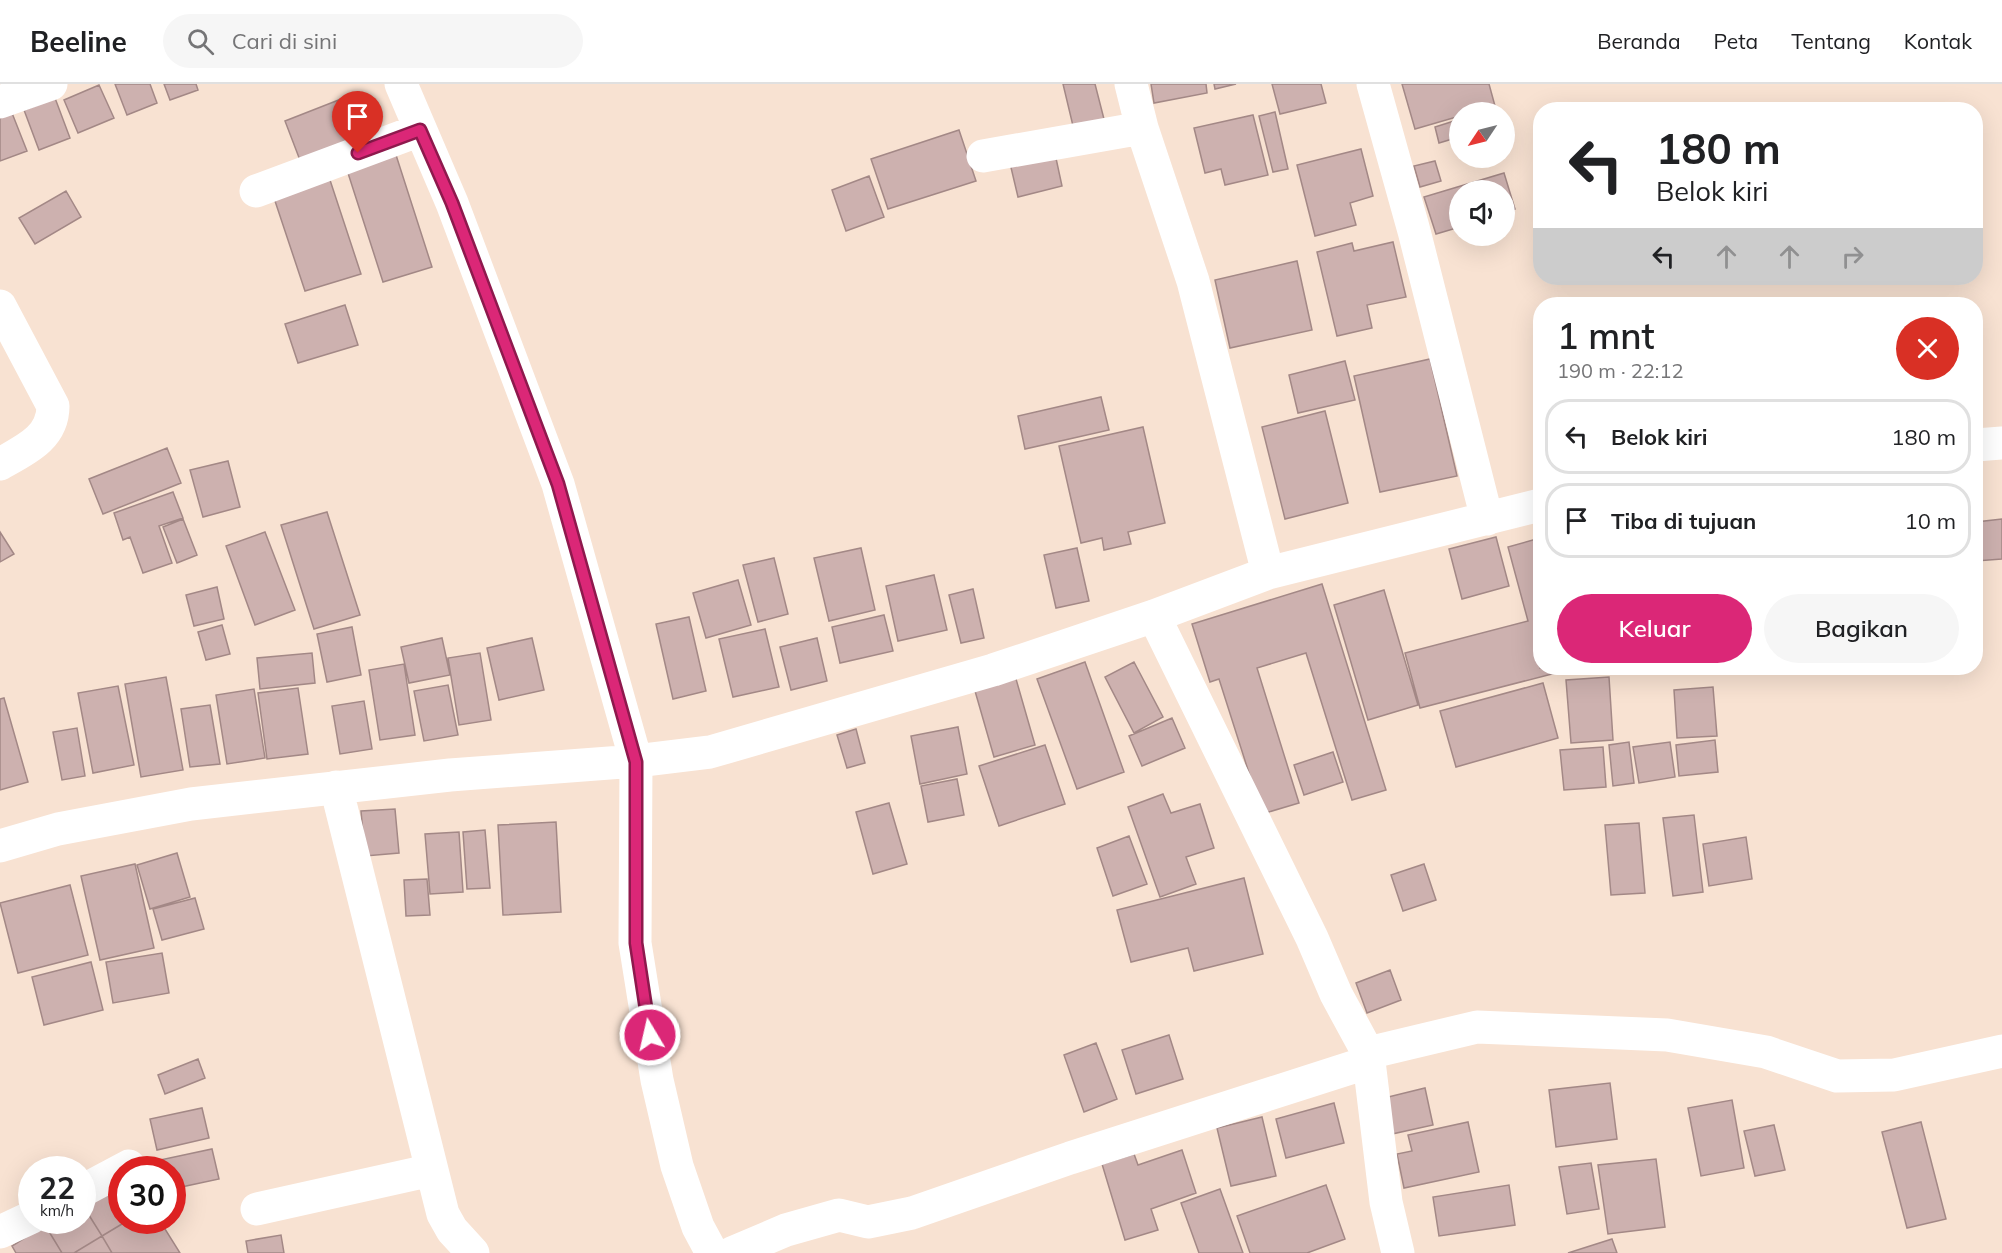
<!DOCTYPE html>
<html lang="id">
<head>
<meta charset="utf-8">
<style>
  body { margin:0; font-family:Mulish,sans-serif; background:#f6f6f6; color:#202124; height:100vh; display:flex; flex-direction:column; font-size:22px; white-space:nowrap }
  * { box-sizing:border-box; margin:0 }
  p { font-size:20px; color:#757577 }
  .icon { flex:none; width:33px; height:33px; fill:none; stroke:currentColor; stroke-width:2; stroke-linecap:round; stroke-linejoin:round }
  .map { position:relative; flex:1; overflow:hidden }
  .side { position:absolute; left:1533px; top:213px; width:450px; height:378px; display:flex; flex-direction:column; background:#fff; border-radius:24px; box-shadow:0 6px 24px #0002 }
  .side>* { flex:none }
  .hud { position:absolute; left:1533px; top:18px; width:450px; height:183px; border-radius:24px; box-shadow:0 6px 24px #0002; background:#fff; color:#202124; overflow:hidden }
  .needle { width:39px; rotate:235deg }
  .tools { position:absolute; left:1449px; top:18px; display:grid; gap:12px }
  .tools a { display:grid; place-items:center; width:66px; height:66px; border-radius:50%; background:#fff; box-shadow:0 6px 24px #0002; font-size:30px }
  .speed { position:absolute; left:18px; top:1072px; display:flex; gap:12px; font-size:30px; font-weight:700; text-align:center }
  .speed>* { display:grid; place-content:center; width:78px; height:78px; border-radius:50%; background:#fff; box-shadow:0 6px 24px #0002; line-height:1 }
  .speed small { font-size:15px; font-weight:400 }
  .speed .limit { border:9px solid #d22; background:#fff; color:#111 }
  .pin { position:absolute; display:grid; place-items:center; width:51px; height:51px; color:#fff; margin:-62px -26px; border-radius:50% 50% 50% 0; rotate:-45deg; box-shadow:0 0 6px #0007 }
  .pin .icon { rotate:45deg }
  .me { position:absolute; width:66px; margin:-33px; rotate:351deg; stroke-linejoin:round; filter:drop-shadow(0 0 4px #0008) }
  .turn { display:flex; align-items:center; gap:21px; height:126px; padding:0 24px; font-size:27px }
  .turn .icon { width:78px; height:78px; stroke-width:2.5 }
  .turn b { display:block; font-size:42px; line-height:51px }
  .lanes { display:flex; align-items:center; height:57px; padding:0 24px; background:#0003; justify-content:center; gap:30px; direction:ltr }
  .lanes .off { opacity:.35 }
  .round { display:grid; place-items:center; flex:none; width:63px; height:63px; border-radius:32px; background:#f6f6f6 }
  .overview { display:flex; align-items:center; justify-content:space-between; height:102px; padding:0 24px }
  h1 { font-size:36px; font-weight:600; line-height:45px }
  .button { display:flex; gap:12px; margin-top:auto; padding:12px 24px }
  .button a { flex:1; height:69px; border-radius:36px; background:#db2777; color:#fff; font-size:24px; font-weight:600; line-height:69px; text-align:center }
  .button a+a { background:#f6f6f6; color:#202124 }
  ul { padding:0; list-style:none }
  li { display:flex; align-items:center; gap:18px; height:75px; margin:0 12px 9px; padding:0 12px; border:3px solid #e0e0e0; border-radius:24px }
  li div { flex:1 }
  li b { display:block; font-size:22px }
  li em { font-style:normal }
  header { display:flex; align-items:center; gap:36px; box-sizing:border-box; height:84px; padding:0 30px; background:#fff; border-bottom:2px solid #e0e0e0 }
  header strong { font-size:28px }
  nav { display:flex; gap:33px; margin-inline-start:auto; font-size:21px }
  .search { width:420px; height:54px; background:#f6f6f6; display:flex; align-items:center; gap:15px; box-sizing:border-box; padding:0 21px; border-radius:33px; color:#757577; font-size:22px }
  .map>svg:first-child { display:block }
</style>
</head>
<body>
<header>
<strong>Beeline</strong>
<div class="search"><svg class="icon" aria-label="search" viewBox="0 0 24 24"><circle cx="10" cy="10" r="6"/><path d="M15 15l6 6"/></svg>Cari di sini</div>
<nav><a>Beranda</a><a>Peta</a><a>Tentang</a><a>Kontak</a></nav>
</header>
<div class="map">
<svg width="2002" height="1169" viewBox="0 0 2002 1169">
  <rect width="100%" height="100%" fill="#f8e2d2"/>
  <!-- building -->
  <path fill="#cdb1af" stroke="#a38886" stroke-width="1.5" d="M115 0H150L157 19 127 31Z
    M164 0H196L198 6 170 16Z
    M1063 0H1095L1105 39 1074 46Z
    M1151 0H1206L1207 9 1154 19Z
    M1214 0H1236L1215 5Z
    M1272 0H1321L1326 19 1280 30Z
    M1402 0H1489L1495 22 1472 28H1460V32L1415 45Z
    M99 1 114 34 78 49 64 16Z
    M359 8 377 55 303 84 285 37Z
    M55 14 70 54 39 66 24 26Z
    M1275 28 1288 85 1273 88 1259 32Z
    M12 29 27 67 0 77V34Z
    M1253 31 1268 91 1225 101 1221 85 1205 89 1194 44Z
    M1454 37 1459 53 1439 59 1435 43Z
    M959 46 976 97 888 125 871 75Z
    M1054 65 1062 102 1018 113 1009 75Z
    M1361 65 1373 112 1350 119 1356 141 1315 152 1297 81Z
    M396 71 432 183 383 198 347 86Z
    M1435 77 1441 97 1420 103 1414 82Z
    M1504 89 1515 125 1504 129V106H1460V143L1436 150 1424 113Z
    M328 90 361 190 305 207 272 108Z
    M869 92 884 133 846 147 832 106Z
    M66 107 81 133 35 160 19 134Z
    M1393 158 1406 213 1367 221 1372 244 1337 252 1317 168 1352 159 1354 167Z
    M1297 177 1312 246 1230 264 1215 196Z
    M345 221 358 261 298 279 285 240Z
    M1430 275 1457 392 1380 408 1354 292Z
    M1345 277 1355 316 1298 329 1289 291Z
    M1101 313 1109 346 1025 365 1018 332Z
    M1325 327 1348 419 1285 435 1262 343Z
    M1143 343 1165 439 1128 448 1131 460 1104 466 1102 454 1081 459 1059 362Z
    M167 364 181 399 103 430 89 395Z
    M228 377 240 423 203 433 190 386Z
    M173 408 183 434 159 442 172 479 143 489 130 453 123 456 114 429Z
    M327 428 360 531 314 545 281 441Z
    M183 435 197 471 177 479 163 443Z
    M2002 435V475L1976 477V438Z
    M0 448 14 470 0 478Z
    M265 448 295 526 255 541 226 462Z
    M1496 453 1509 502 1462 515 1449 465Z
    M1540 454V584H1575L1420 624 1405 569 1528 537 1508 463Z
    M861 464 875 526 829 537 814 474Z
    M1077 464 1089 517 1056 524 1044 471Z
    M774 474 788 530 758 538 743 481Z
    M934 491 947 546 898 557 886 502Z
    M738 496 751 541 706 554 693 509Z
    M1322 500 1386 706 1352 716 1306 569 1257 584 1299 719 1262 730 1219 595 1210 598 1192 540Z
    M217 503 224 535 194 542 186 511Z
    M973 505 984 554 961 559 949 511Z
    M1384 506 1418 621 1368 636 1334 521Z
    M884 531 893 567 840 579 832 543Z
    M689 533 706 607 673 615 656 540Z
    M222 541 230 570 206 576 198 548Z
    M352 543 361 591 327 598 317 550Z
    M765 545 779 603 733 613 719 555Z
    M442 554 450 591 409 599 401 563Z
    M532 554 544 606 499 616 487 564Z
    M817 554 827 597 791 606 780 563Z
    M312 569 315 599 260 605 257 574Z
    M480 569 491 636 459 641 448 574Z
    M1085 578 1124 688 1077 705 1037 595Z
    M1134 578 1163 633 1134 649 1105 593Z
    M404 580 415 651 380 656 369 586Z
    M1014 588 1035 661 994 673 973 600Z
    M166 593 183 686 141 693 125 600Z
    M1609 593 1613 656 1571 659 1566 596Z
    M1543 599 1558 654 1456 683 1440 627Z
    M448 601 458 651 424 657 414 607Z
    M118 602 134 681 93 689 78 609Z
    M1713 603 1717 652 1677 654 1674 606Z
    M298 604 308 670 267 675 258 609Z
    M254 605 265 674 227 680 216 611Z
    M4 614 28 698 0 706V615Z
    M364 617 372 665 340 670 332 622Z
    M210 621 220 680 190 683 181 625Z
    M1172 634 1185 664 1142 682 1129 652Z
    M958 643 967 690 920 700 911 652Z
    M77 644 85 692 62 696 53 648Z
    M856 645 865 679 847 684 837 651Z
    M1715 656 1718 688 1679 692 1676 661Z
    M1629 658 1634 699 1613 702 1609 661Z
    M1670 658 1675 693 1639 699 1633 663Z
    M1045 661 1065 720 999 742 979 682Z
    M1603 663 1606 703 1564 706 1560 666Z
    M1333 668 1343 698 1304 711 1294 681Z
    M957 695 964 731 928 738 921 702Z
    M1163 710 1171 729 1200 720 1214 764 1186 773 1196 800 1160 813 1128 723Z
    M889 719 907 780 873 790 856 728Z
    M395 725 399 769 365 772 361 727Z
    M1694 731 1703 808 1673 812 1663 734Z
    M556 738 561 828 503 831 498 741Z
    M1639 739 1645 809 1611 811 1605 741Z
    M485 746 490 804 467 805 463 748Z
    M459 748 463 808 430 810 425 750Z
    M1129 752 1147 800 1113 812 1097 764Z
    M1746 753 1752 795 1709 802 1703 760Z
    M177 769 190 813 150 825 137 781Z
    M135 780 154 864 100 876 81 792Z
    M1424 780 1436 816 1403 827 1391 791Z
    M1244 794 1263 870 1194 887 1188 864 1131 878 1117 826Z
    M427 795 430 831 406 832 404 796Z
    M70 801 88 871 18 889 0 819Z
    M195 814 204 845 162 856 153 825Z
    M162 869 169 909 113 919 106 878Z
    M91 878 103 926 44 941 32 893Z
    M1390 886 1401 916 1367 929 1356 899Z
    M1169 951 1183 995 1136 1010 1122 966Z
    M1096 959 1117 1015 1084 1028 1064 971Z
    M198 975 205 994 165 1010 158 991Z
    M1610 999 1617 1055 1556 1063 1549 1006Z
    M1425 1004 1433 1041 1392 1050 1384 1014Z
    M1732 1016 1744 1084 1701 1092 1688 1024Z
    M1334 1019 1344 1059 1286 1074 1276 1035Z
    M202 1024 209 1054 157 1066 150 1035Z
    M1262 1033 1276 1092 1231 1102 1217 1044Z
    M1468 1038 1479 1088 1404 1104 1397 1070 1412 1067 1408 1051Z
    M1921 1038 1946 1135 1907 1144 1882 1048Z
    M1774 1041 1785 1086 1755 1092 1744 1047Z
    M212 1065 219 1095 172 1105V1086H162L160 1076Z
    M1182 1066 1196 1109 1151 1125 1158 1146 1125 1156 1102 1080 1134 1070 1138 1081Z
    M1656 1075 1665 1143 1608 1150 1598 1081Z
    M1591 1079 1599 1125 1567 1130 1559 1083Z
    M122 1096V1137H127L102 1152 82 1120Z
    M1326 1101 1345 1155 1307 1169H1250L1237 1132Z
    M1509 1101 1515 1141 1439 1152 1433 1113Z
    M1220 1105 1243 1169H1199L1181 1119Z
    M82 1120 102 1152 74 1169H62L45 1141 53 1137H82Z
    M127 1137H160L180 1169H112L102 1152Z
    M45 1141 62 1169H16L12 1162Z
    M281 1151 284 1169H248L246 1157Z
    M102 1152 112 1169H74Z
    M1612 1155 1617 1169H1568Z"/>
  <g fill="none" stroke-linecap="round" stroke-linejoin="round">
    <!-- minor -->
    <path stroke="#fff" stroke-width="33" d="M401 0 452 119 558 400 636 677 635 859 657 996 677 1082 698 1143 712 1169
      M1131 0 1142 44 1193 197 1268 489
      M1373 0 1414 147 1487 435
      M0 18 51 0
      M983 72 1142 44
      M256 107 420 46
      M0 222 53 322C53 354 25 366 0 380
      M1976 361 2002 359
      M1154 532 1312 854 1336 910 1368 969 1386 1118 1398 1169
      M336 703 443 1130 452 1146 473 1169
      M0 762 58 745 191 720 450 691 636 677 710 668 993 586 1154 532 1268 489 1540 421
      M1368 969 1477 943 1667 951 1766 968 1837 992 1894 991 2002 967
      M82 1107 129 1082
      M257 1125 432 1086
      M0 1148 32 1133
      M732 1169 786 1146 839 1131 868 1138 912 1129 1070 1074 1369 978"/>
  </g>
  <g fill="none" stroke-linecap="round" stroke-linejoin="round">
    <!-- route casing -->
    <g stroke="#8e194d" stroke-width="15">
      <path id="route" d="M358 69 420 46 452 119 558 400 636 678V859L650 951"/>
    </g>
    <!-- route -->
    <use href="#route" stroke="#db2777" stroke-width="10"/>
  </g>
</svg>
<div class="tools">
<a><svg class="needle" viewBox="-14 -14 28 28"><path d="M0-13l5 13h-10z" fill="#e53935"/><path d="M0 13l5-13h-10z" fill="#757577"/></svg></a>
<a><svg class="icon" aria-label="sound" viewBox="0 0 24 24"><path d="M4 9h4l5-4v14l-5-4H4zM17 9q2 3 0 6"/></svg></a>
</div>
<div class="speed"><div>22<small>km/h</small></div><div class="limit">30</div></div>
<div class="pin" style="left:358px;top:69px;background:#d93025"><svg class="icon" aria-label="arrive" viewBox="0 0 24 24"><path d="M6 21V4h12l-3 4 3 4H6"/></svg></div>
<svg class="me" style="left:650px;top:951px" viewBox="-20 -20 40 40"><circle r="17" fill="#db2777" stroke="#fff" stroke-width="3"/><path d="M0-11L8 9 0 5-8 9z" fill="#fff"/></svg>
<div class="hud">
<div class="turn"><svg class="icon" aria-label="left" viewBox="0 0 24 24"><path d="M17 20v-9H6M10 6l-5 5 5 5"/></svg><div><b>180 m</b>Belok kiri</div></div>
<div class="lanes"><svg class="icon" aria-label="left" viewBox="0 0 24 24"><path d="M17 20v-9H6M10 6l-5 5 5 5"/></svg><svg class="icon off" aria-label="ahead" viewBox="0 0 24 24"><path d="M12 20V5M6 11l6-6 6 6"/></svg><svg class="icon off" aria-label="ahead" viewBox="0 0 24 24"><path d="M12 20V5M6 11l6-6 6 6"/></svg><svg class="icon off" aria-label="right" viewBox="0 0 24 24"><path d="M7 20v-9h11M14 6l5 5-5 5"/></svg></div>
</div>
<section class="side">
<div class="overview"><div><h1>1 mnt</h1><p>190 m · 22:12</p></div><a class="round" style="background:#d93025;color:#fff"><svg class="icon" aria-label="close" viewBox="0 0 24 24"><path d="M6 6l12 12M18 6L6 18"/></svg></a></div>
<ul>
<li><svg class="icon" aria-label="left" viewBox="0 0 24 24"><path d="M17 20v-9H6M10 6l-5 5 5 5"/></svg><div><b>Belok kiri</b></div><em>180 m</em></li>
<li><svg class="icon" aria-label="arrive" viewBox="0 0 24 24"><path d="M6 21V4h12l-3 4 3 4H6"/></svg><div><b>Tiba di tujuan</b></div><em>10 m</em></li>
</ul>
<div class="button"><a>Keluar</a><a>Bagikan</a></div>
</section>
</div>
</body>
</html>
